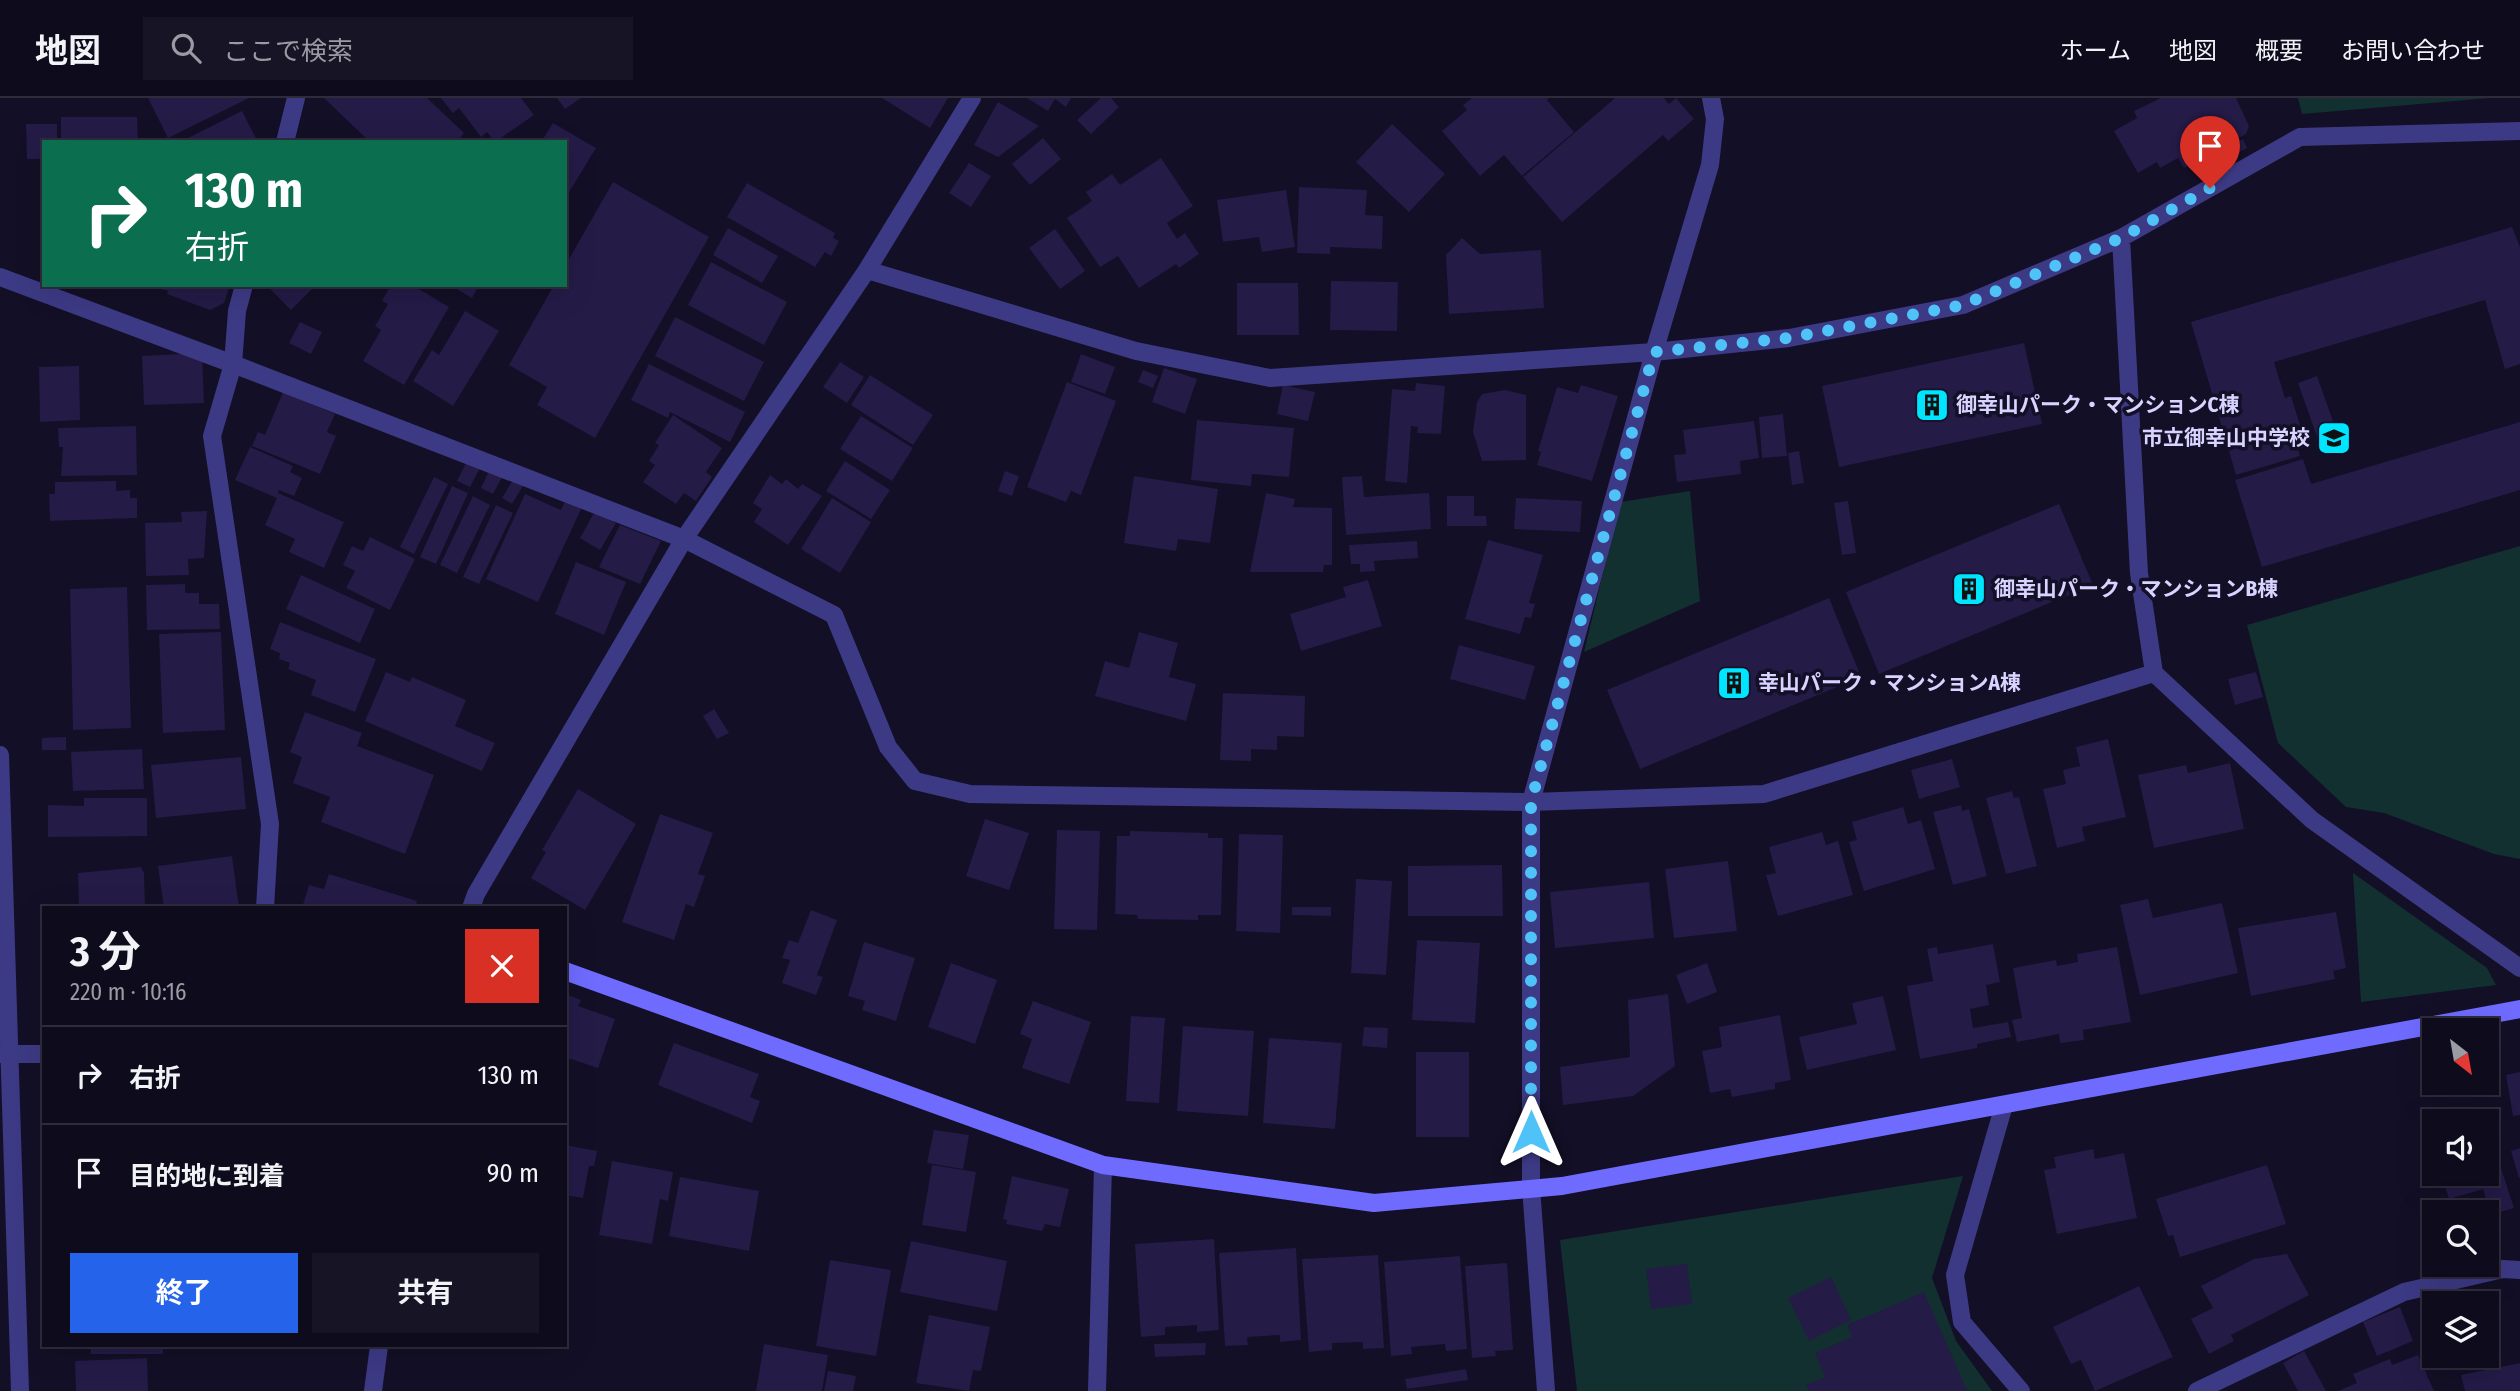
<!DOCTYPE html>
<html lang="ja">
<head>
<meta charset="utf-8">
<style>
  body { margin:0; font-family:"Fira Sans Condensed","Noto Sans JP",sans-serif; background:#171425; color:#f1f3f6; height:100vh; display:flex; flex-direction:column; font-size:26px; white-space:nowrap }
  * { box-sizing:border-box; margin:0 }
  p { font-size:23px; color:#9b9ba3 }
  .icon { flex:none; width:38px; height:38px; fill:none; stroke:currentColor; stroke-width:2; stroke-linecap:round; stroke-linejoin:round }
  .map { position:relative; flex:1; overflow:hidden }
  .panel { position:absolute; left:42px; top:808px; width:525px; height:441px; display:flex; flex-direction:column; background:#0e0b1c; border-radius:0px; box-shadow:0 7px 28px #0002,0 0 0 2px #2e2b3b }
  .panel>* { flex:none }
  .hud { position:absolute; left:42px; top:42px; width:525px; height:147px; border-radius:0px; box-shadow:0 7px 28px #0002,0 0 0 2px #2e2b3b; background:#0b6e4f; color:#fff; overflow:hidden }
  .needle { width:46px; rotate:149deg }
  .tools { position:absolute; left:2422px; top:920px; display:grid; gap:14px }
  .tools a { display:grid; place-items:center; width:77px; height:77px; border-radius:0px; background:#0e0b1c; box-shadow:0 7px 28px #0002,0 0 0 2px #2e2b3b; font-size:35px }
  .pin { position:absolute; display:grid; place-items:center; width:60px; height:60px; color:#fff; margin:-72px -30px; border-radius:50% 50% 50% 0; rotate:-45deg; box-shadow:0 0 7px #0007 }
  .pin .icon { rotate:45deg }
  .me { position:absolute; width:77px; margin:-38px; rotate:0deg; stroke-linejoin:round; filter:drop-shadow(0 0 5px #0008) }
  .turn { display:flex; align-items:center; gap:24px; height:147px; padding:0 28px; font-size:32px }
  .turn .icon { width:91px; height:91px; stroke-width:2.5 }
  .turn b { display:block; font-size:49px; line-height:60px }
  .round { display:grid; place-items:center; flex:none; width:74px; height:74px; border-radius:0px; background:#171425 }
  .head { display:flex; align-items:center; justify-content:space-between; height:119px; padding:0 28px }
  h1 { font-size:42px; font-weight:700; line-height:52px }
  .action { display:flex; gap:14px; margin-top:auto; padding:14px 28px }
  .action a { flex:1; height:80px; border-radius:0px; background:#2563eb; color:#fff; font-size:28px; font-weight:700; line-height:80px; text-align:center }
  .action a+a { background:#171425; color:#f1f3f6 }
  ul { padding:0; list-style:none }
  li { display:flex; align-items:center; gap:21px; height:98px; padding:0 28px; border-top:2px solid #2e2b3b }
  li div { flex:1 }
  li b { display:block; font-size:26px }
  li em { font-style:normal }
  header { display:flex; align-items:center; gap:42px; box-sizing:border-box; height:98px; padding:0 35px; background:#0e0b1c; border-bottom:2px solid #2e2b3b }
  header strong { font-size:33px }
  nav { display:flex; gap:38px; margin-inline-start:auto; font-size:24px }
  .search { width:490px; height:63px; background:#171425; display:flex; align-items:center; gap:18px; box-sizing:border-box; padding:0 24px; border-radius:0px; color:#9b9ba3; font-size:26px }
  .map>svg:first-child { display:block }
</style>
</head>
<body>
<header>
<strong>地図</strong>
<div class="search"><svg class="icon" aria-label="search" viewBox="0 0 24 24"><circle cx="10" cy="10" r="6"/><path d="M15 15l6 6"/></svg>ここで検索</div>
<nav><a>ホーム</a><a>地図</a><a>概要</a><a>お問い合わせ</a></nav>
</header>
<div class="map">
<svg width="2520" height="1293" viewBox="0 0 2520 1293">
  <rect width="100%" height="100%" fill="#130f26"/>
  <!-- park -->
  <path fill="#12302f" d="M2298 0H2490L2302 16Z
    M1690 393 1700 503 1584 554 1620 404Z
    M2520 448V761L2494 756 2384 715 2346 709 2278 645 2247 527Z
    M2353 775 2487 870 2496 887 2361 904Z
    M1963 1078 1932 1180 1956 1243 1992 1293H1577L1560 1142Z"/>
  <!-- building -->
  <path fill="#241b47" d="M148 0H249L168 40Z
    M324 0H427L464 35 457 44H370Z
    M441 0H521L534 17 495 44 487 34 481 39 459 10 453 15Z
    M557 0H581L565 11Z
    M882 0H948L930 30Z
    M1027 0H1071L1066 9 1055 1 1048 13Z
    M1101 0H1111L1119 9 1091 36 1077 22Z
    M1472 0H1549L1547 2 1574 34 1522 78 1504 57 1480 78 1442 33 1467 12 1463 7Z
    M1615 0H1664L1669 6 1676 0 1694 21 1668 43 1663 37 1562 124 1523 79Z
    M2161 0H2236L2249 28 2246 36 2235 42 2232 36 2214 46 2217 51 2184 70 2178 60 2160 70 2157 64 2138 75 2114 33 2137 20 2134 13Z
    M998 4 1039 28 998 59 974 47Z
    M242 13 258 44H180Z
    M61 19H137L138 44H61Z
    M553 25 596 50 565 101V44H541Z
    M26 26H57V44H44V61H27Z
    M1392 26 1445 76 1409 114 1356 64Z
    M1043 40 1061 61 1030 87 1012 66Z
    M2243 41 2247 50 2199 73 2195 65Z
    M1161 60 1193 108 1167 125 1177 141 1185 135 1199 156 1179 170 1176 166 1139 190 1118 158 1100 169 1067 120 1092 103 1086 94 1112 76 1120 87Z
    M969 65 991 78 971 109 949 95Z
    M613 84 709 139 595 340 537 307 547 289 509 267 554 187H565V168Z
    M747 85 835 135 833 140 839 143 831 158 825 154 815 169 727 119Z
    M1299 89 1367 92 1365 117 1383 118 1382 151 1330 149V156L1297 155Z
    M1286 92 1295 149 1262 154 1259 139 1223 144 1217 102Z
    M2512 129 2520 149V266L2505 271 2485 202 2274 264 2285 300 2291 298 2303 337 2295 340 2300 358 2236 377 2191 224Z
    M728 130 778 158 762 185 713 157Z
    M1055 131 1085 173 1060 191 1029 150Z
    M1462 140 1480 156 1541 152 1544 210 1449 216 1446 157Z
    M711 164 787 204 764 247 688 207Z
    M1331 183 1398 184 1397 233 1330 232Z
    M1237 185H1298L1299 237H1237Z
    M162 187H230L224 205 210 212 167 196 168 193 161 191Z
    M266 187H316L291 212Z
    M391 187H412L449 209 404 287 363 263 381 232 375 228 388 206 382 203Z
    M450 187H479L472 200Z
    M465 213 499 233 453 308 413 283 432 252 439 257Z
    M675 219 764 264 744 303 655 258Z
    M300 224 322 234 311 256 289 245Z
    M2024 245 2042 326 1839 369 1822 288Z
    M202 255 204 305 144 307 142 258Z
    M1081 256 1115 269 1105 296 1071 284Z
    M840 264 864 279 847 305 823 289Z
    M649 266 745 314 730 344 670 314 668 320 631 302Z
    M79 268 80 322 40 324 39 269Z
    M1164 270 1197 281 1185 316 1152 304Z
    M1143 272 1158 278 1153 290 1138 284Z
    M870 277 933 317 913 347 851 307Z
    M2317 278 2339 340 2320 347 2298 285Z
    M1067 284 1116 303 1081 397 1071 393 1066 404 1027 389Z
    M1416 285 1445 288 1441 336 1417 335 1418 329 1411 328 1407 385 1385 383 1392 291 1415 293Z
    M1283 287 1315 294 1308 323 1277 316Z
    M1581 287 1618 298 1592 383 1537 367 1541 354 1538 353 1557 289 1578 295Z
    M1505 292 1526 297V362L1482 363 1473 334 1477 304 1482 296Z
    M283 294 335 316 327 334 336 338 320 376 252 348 258 334 265 337Z
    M1783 316 1787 358 1762 360 1759 319Z
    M673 317 722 350 706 374 712 379 696 403 684 395 676 406 643 384 655 367 649 363 659 347 655 345Z
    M861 318 913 350 892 383 840 351Z
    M1197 322 1294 330 1289 379 1252 376 1251 388 1191 382Z
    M1754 323 1759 360 1740 363 1741 376 1677 384 1674 357 1686 356 1683 332Z
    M2520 324V392L2262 469 2235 382 2303 361 2311 386Z
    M136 328 137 377 61 378 63 349H59L58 330Z
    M250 349 293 368 290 374 302 380 294 398 279 392 278 395 344 424 324 470 289 454 295 441 265 427 277 400 235 382Z
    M1799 353 1804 385 1792 387 1788 355Z
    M467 363 480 370 470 389 457 383Z
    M845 363 890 392 871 421 826 393Z
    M489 373 502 379 493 396 481 390Z
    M1005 373 1019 378 1012 398 998 393Z
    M770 377 782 386 786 381 798 391 802 386 822 398 788 447 754 424 762 411 753 405Z
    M1134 378 1218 391 1210 445 1178 441 1176 453 1124 445Z
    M1362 378 1364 399 1429 395 1431 431 1346 437 1342 379Z
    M434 379 448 386 414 456 400 449Z
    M514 380 524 386 512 406 502 400Z
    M116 383V393L130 392V400H137V420L50 423 49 396H55V384Z
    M452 388 468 395 436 466 420 459Z
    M1266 395 1295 401 1293 409 1332 410V467H1324L1323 474H1250Z
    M525 396 561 412 566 401 582 409 538 504 486 481Z
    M473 398 490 407 457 475 440 467Z
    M1447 398H1474V418H1486L1487 428H1447Z
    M832 400 871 424 840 475 801 451Z
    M1516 400 1582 403 1580 434 1514 431Z
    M1848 403 1856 455 1842 457 1834 405Z
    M2059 406 2093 487 1879 576 1846 494Z
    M496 407 513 415 479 486 463 479Z
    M207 413 204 460 188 461 189 477 146 478 145 425 182 424 181 414Z
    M595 413 616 425 600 452 580 440Z
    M620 427 661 443 640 486 599 469Z
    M370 439 415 461 390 512 346 490 355 473 343 467 352 448 363 453Z
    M1488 442 1543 457 1529 505 1535 506 1531 520 1525 519 1520 536 1465 521Z
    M1417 443 1418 460 1374 463 1375 473 1360 474V466H1351L1349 447Z
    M576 464 626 484 604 537 555 516Z
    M301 477 375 511 360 545 286 511Z
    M1368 482 1382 528 1301 553 1290 516 1346 499 1343 489Z
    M185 486V495H199V506H219L220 531 147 532 146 487Z
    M127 489 131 630 73 632 70 491Z
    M1829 500 1861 579 1640 671 1607 592Z
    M280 524 376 561 355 614 311 597 316 582 288 571 290 565 279 561 280 555 270 551Z
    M221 534 225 632 163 635 159 536Z
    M1139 534 1178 545 1169 579 1196 586 1186 623 1095 598 1105 563 1129 570Z
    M1459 547 1535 568 1525 602 1450 581Z
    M386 574 410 584 412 579 466 602 455 628 495 645 482 673 365 623Z
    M2256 574 2263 599 2235 607 2228 581Z
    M1223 595 1305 598 1304 639 1277 638V652L1251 651V663L1220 662Z
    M714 611 729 635 717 641 703 618Z
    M305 614 362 635 357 648 434 677 405 756 321 724 330 699 293 685 302 659 290 654Z
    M66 639V652H42V640Z
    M2108 641 2126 719 2082 729 2085 743 2057 750 2043 691 2066 686 2063 672 2080 668 2076 649Z
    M142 651 144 691 73 693 71 654Z
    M241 659 246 711 156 720 151 667Z
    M1952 661 1960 689 1919 701 1911 672Z
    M2230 665 2244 731 2154 750 2138 677 2186 667 2188 675Z
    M578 691 636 726 585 812 531 780 546 754 542 752Z
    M2012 693 2014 700 2019 699 2037 768 2006 776 1986 700Z
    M84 700H147V738L48 739V707L84 708Z
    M1961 707 1962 713 1969 711 1987 778 1953 787 1933 714Z
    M1903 709 1908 726 1921 722 1935 771 1864 793 1849 744 1857 742 1852 724Z
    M660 716 713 735 698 776 705 778 694 809 686 806 674 842 622 824Z
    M985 721 1029 735 1009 792 966 778Z
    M1057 732 1100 733 1097 832 1054 831Z
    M1130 733 1208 735V740H1223L1221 817H1198V822L1138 821 1137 817 1115 816 1117 738H1130Z
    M1822 734 1826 747 1838 743 1853 797 1778 818 1766 777 1776 775 1769 749Z
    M1239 736 1283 737 1280 835 1236 833Z
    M232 758 239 810H164L158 768Z
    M1728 763 1737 833 1674 840 1665 771Z
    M1502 767 1503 818H1408V768Z
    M141 769 144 775 145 810H79L78 775Z
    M329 776 417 803 416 808 421 810H302L309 787 324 791Z
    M1356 781 1392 783 1386 877 1351 875Z
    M1649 784 1654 840 1555 850 1550 794Z
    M2148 801 2153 820 2222 805 2238 875 2140 897 2120 807Z
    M1292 809H1331V818L1292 817Z
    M811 812 837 822 817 877 823 879 816 897 782 885 790 862 782 860 789 842 798 845Z
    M2336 814 2346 870 2333 873 2335 881 2251 898 2238 830Z
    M1417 842 1480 845 1475 925 1412 922Z
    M864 844 915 860 896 923 862 912 865 903 848 898Z
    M1993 846 2000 884 1986 887 1989 907 1970 911 1973 930 2008 924 2011 939 1977 946V950L1920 961 1907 888 1933 883 1927 851 1937 849 1938 856Z
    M2117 849 2131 924 2083 932 2084 942 2060 945 2059 936 2017 944 2012 922 2022 920 2013 870 2056 862 2057 868 2078 864 2077 856Z
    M951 865 997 882 975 946 928 929Z
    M1707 865 1717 894 1687 906 1676 877Z
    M565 896 581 902 578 908 615 921 598 970 565 959Z
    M1668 896 1675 968 1633 998 1563 1007 1560 969 1630 959 1628 902Z
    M1883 898 1896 952 1807 972 1799 939 1857 926 1852 905Z
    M1033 903 1091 924 1069 986 1022 970 1032 941 1020 936Z
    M1780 917 1791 982 1775 985V991L1732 999 1730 991 1710 995 1702 953 1722 949 1719 929Z
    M1131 918 1165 920 1159 1005 1126 1003Z
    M1183 928 1254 933 1248 1018 1177 1013Z
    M1364 929 1388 930 1387 950 1362 948Z
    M1269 940 1342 945 1335 1031 1263 1025Z
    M674 945 759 976 750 999 760 1003 752 1025 658 987Z
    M1416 954H1469V1039H1416Z
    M2520 974V1017L2513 1018 2506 977Z
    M2487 1027 2514 1110 2491 1117 2483 1091 2449 1101 2441 1076H2487Z
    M934 1032 969 1037 963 1071 927 1065Z
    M565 1047 597 1053 594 1068H589L583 1100 565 1097Z
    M2520 1050V1080H2519L2511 1053Z
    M2093 1051 2095 1061 2124 1055 2137 1120 2057 1136 2044 1072 2056 1070 2054 1059Z
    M612 1063 673 1074 668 1103 660 1101 652 1146 599 1137Z
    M932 1067 976 1074 966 1134 922 1127Z
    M2267 1067 2286 1126 2180 1159 2173 1137 2168 1138 2156 1101Z
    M1012 1078 1069 1091 1060 1129 1045 1126 1042 1133 1006 1126 1007 1122 1003 1121Z
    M680 1079 759 1093 749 1153 669 1138Z
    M1214 1141 1219 1232 1197 1234V1227L1165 1229V1237L1141 1239 1135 1146Z
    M911 1143 1007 1163 997 1213 900 1194Z
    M1296 1150 1301 1242 1280 1244V1237L1247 1239 1248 1247 1225 1248 1219 1155Z
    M2287 1156 2309 1197 2231 1237 2234 1243 2209 1256 2191 1221 2213 1210 2201 1188 2254 1161Z
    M1378 1157 1384 1250 1363 1251V1244L1332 1245V1252L1309 1254 1302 1161Z
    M1460 1158 1467 1251 1446 1253 1445 1246 1411 1249 1412 1256 1391 1258 1384 1164Z
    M830 1162 891 1172 876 1258 816 1248Z
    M1507 1165 1513 1252 1495 1253 1496 1258 1472 1260 1465 1168Z
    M1687 1166 1692 1206 1651 1211 1646 1171Z
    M1831 1179 1851 1222 1809 1243 1788 1200Z
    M2139 1188 2173 1259 2095 1293 2081 1262 2071 1266 2053 1229Z
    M1924 1194 1967 1293H1809L1806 1287 1825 1279 1815 1255 1852 1239 1847 1227Z
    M2400 1209 2413 1243 2377 1258 2363 1224Z
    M929 1217 990 1229 981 1273 973 1272 969 1293 916 1285Z
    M1206 1245 1205 1257 1155 1259 1154 1246Z
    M764 1246 828 1257 822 1293H756Z
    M91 1248H163V1256H91Z
    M2304 1253 2326 1293H2298L2283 1265Z
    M2418 1257 2434 1293H2338L2357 1285 2353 1276 2390 1261 2392 1267Z
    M147 1260 148 1293H76L75 1263Z
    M2520 1265V1293H2465L2461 1277Z
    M1466 1271 1468 1282 1407 1291 1405 1281Z
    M828 1273 856 1278 853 1293H824Z"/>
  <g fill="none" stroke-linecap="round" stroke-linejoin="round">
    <!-- street -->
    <path stroke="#3d3a85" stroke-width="18" d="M285 44 296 0
      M2121 140 2139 475 2154 575 2312 722 2520 870
      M867 172 1136 253 1270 280 1654 254 1789 240 1963 207 2121 140 2300 39 2520 33
      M0 179 233 266 684 441 834 517 888 649 915 683 970 696 1531 704 1764 696 2154 575
      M244 187 237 213 233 266 212 338 270 726 265 810
      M0 657 20 1293
      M471 810 476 796 684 441 867 172 972 0
      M0 956H44
      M2004 1007 1955 1177 1962 1224 2021 1293
      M373 1293 379 1248
      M1097 1293 1103 1067
      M1546 1293 1531 1089V704L1654 254 1710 67 1715 21 1711 0
      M2197 1293 2404 1194 2503 1171 2520 1172"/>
    <!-- secondary -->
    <path stroke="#6f6bff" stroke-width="18" d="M565 873 1103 1067 1374 1105 1562 1088 2520 911"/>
  </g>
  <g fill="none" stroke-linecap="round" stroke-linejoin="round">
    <!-- route -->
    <path stroke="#4fc3f7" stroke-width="12" stroke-dasharray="0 21.6" d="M1531 1034V704L1654 254 1789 240 1963 207 2121 140 2210 90"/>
  </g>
  <!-- icons -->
  <defs>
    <g id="building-square" transform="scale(1.75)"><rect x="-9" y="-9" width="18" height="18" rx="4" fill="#00e5ff" stroke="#130f26"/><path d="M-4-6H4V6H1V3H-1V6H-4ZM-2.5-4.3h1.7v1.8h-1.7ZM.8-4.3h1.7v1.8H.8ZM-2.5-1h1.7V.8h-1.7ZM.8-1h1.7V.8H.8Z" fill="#111"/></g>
    <g id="school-square" transform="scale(1.75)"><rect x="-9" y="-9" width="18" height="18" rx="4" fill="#00e5ff" stroke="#130f26"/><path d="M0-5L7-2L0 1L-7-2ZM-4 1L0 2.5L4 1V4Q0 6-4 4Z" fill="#111"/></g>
  </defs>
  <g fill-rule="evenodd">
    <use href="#building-square" x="1932" y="307"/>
    <use href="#school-square" x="2334" y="340"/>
    <use href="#building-square" x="1969" y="491"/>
    <use href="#building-square" x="1734" y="585"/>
  </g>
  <g text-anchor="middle" stroke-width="7" stroke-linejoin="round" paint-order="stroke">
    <!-- poi labels -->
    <g font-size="21" font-weight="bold" fill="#d9d4ff" stroke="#130f26" text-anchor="start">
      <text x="1956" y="314">御幸山パーク・マンションC棟</text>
      <text x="2310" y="347" text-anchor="end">市立御幸山中学校</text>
      <text x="1994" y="498">御幸山パーク・マンションB棟</text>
      <text x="1758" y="592">幸山パーク・マンションA棟</text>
    </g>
  </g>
</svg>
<div class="tools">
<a><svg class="needle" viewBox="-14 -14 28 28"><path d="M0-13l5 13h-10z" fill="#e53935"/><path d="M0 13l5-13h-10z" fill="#9b9ba3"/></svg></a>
<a><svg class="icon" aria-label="sound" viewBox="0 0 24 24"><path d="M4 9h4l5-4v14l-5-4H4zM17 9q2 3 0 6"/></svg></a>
<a><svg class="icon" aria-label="search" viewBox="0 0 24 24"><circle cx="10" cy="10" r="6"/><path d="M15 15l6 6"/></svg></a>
<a><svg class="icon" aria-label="layers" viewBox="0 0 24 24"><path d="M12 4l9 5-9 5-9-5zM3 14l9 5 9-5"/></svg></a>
</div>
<div class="pin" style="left:2210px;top:90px;background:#d93025"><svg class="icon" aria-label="arrive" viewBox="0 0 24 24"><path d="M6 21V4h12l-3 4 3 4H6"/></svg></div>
<svg class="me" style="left:1531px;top:1034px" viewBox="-20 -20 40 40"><path d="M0-17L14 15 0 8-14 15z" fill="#4fc3f7" stroke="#fff" stroke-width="4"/></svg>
<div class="hud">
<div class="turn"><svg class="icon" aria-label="right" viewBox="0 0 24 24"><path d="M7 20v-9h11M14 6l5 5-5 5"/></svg><div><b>130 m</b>右折</div></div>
</div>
<section class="panel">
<div class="head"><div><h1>3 分</h1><p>220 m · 10:16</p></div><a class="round" style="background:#d93025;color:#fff"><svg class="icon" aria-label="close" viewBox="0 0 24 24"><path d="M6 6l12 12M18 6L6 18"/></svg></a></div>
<ul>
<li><svg class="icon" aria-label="right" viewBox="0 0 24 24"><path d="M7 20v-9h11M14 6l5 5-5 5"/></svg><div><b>右折</b></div><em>130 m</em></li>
<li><svg class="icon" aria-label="arrive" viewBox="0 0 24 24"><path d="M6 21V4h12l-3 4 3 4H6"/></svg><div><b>目的地に到着</b></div><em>90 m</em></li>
</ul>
<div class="action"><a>終了</a><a>共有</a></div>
</section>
</div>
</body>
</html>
